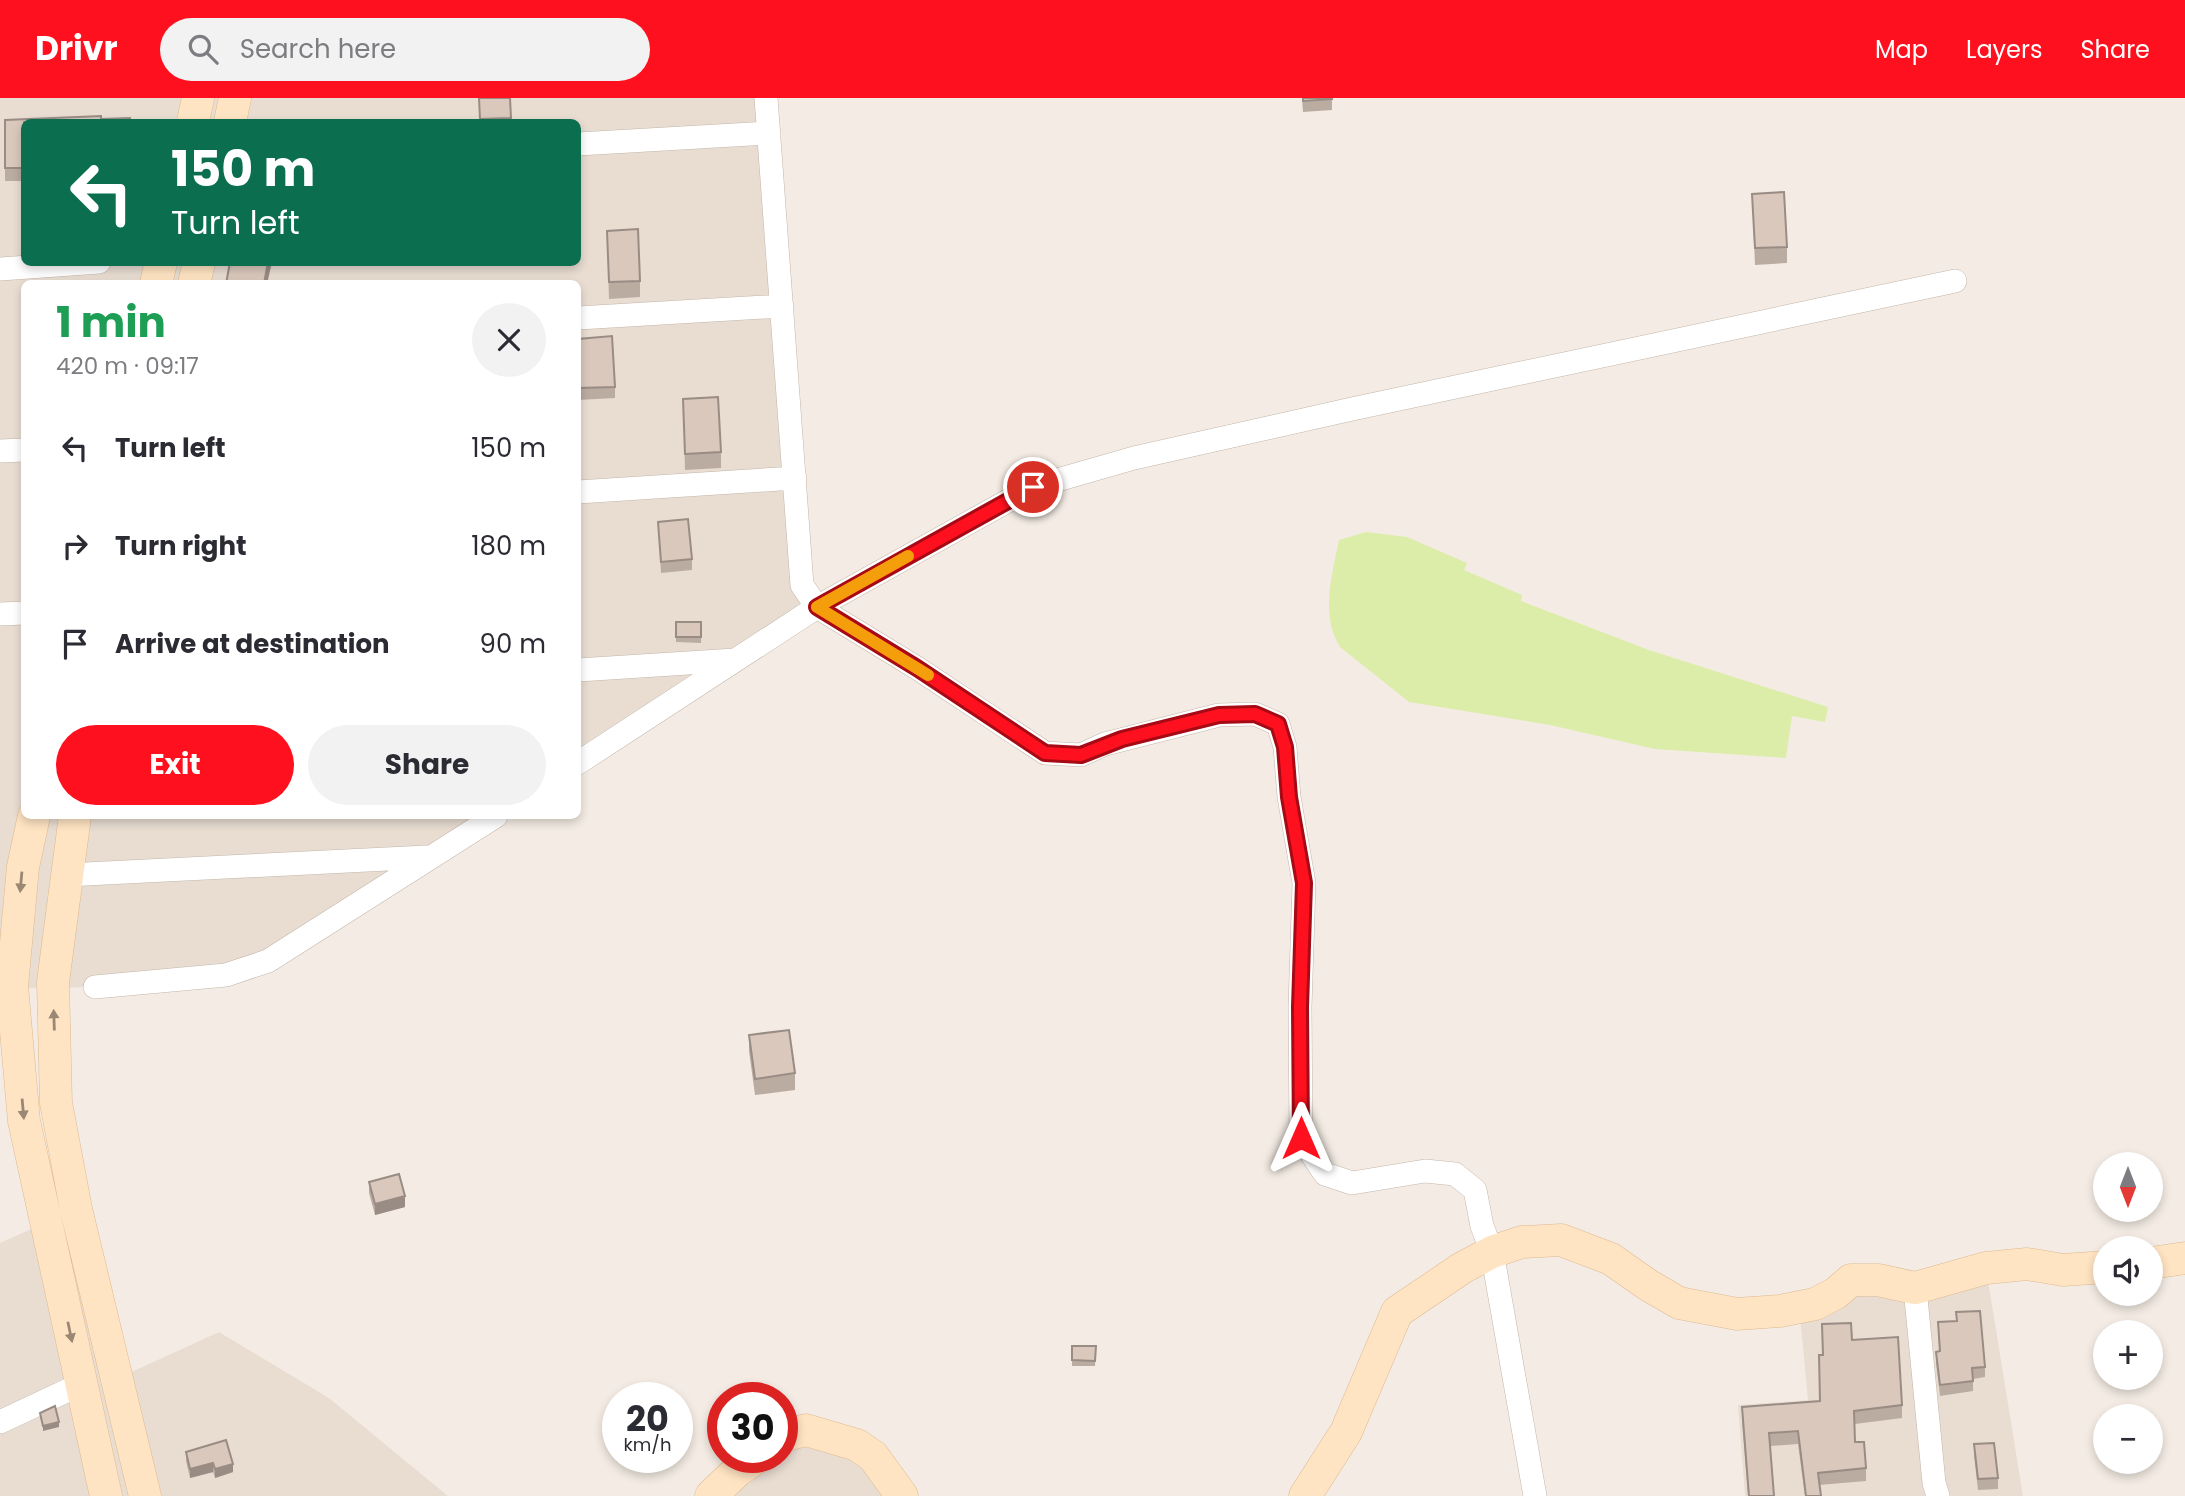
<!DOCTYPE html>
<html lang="en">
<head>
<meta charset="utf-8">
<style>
  body { margin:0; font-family:Poppins,sans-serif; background:#f2f2f3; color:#2b2b33; height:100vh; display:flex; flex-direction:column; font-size:26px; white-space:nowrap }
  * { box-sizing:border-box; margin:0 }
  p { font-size:23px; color:#7c7c81 }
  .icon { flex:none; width:38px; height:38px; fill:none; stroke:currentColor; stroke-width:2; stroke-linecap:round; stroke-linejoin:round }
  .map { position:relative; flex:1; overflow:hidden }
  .details { position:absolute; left:21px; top:182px; width:560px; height:539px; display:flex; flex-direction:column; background:#fff; border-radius:10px; box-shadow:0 4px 10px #0003 }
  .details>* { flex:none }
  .guide { position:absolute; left:21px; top:21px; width:560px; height:147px; border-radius:10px; box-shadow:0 4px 10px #0003; background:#0b6e4f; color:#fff; overflow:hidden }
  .needle { width:46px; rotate:180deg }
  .controls { position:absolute; left:2093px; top:1054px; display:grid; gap:14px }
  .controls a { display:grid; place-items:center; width:70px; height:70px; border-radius:50%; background:#fff; box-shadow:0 4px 10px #0003; font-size:35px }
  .speed { position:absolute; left:602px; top:1284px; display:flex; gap:14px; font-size:35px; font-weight:700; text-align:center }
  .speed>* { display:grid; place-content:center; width:91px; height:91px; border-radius:50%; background:#fff; box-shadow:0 4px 10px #0003; line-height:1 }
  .speed small { font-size:18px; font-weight:400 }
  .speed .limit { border:10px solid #d22; background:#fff; color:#111 }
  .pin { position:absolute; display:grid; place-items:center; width:60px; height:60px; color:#fff; margin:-30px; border:4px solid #fff; border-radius:50%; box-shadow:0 2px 7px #0007 }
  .me { position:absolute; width:77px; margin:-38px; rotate:0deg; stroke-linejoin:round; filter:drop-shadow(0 0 5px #0008) }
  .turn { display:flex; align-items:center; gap:24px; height:147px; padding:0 35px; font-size:32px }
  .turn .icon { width:91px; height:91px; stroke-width:2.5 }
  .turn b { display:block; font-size:49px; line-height:60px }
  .round { display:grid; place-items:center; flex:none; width:74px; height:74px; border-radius:37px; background:#f2f2f3 }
  .summary { display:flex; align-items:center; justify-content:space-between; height:119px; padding:0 35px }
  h1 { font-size:42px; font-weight:700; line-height:52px; color:#1e9e55 }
  .primary-button { display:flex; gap:14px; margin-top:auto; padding:14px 35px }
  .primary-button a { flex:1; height:80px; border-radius:42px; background:#ff101e; color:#fff; font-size:28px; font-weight:700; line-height:80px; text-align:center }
  .primary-button a+a { background:#f2f2f3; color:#2b2b33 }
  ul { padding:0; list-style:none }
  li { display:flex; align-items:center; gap:21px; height:98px; padding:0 35px }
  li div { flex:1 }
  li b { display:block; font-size:26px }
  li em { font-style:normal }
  header { display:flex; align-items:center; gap:42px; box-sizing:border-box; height:98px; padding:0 35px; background:#ff101e; color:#fff }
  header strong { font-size:33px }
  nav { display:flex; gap:38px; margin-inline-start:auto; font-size:24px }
  .search { width:490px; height:63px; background:#f2f2f3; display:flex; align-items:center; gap:18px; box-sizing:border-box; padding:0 24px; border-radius:38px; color:#7c7c81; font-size:26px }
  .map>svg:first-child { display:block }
</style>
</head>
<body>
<header>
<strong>Drivr</strong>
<div class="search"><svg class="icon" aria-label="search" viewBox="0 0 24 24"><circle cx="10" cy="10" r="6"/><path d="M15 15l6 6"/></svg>Search here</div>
<nav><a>Map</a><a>Layers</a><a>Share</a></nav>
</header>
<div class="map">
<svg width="2185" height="1398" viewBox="0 0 2185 1398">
  <rect width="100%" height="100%" fill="#f4ece4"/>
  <!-- residential -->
  <path fill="#e9ddd2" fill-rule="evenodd" d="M0 0H766L795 380 817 509 578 665V186H24V718H496L268 863 95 889 0 891ZM24 24H578V164H24Z
    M76 1111 125 1277 219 1234 329 1300 448 1398H0V1145Z
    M1986 1170 2023 1398H1745L1738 1307 1808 1302 1800 1218 1815 1206Z
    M782 1338 857 1347 902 1398H711L756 1360H782Z"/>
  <!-- green -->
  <path fill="#dceda9" d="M1366 434 1407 439 1467 465 1464 472 1522 497 1521 503 1649 552 1828 609 1825 624 1792 618 1786 660 1655 651 1550 627 1409 604 1340 549C1320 517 1332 477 1339 442Z"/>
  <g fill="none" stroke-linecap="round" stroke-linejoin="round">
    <!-- street casing -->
    <g stroke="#c3b5a9" stroke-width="24">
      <path id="street" d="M766 0 802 487 817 509 917 570 1045 655 1081 657 1105 646 1219 617 1255 616 1278 626 1285 649 1289 699 1304 785 1300 909 1301 1040 1325 1076 1352 1085 1425 1073 1455 1076 1475 1092 1482 1128 1492 1154 1535 1398
        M578 46 769 35
        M0 171 99 164
        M578 220 782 208
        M0 353 24 352
        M578 394 795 380
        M0 516 24 515
        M578 572 735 562
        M578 665 817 509 1033 389 1134 360 1352 311 1955 183
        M66 777 427 759
        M95 889 226 877 268 863 496 718
        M1915 1190 1934 1385 1938 1398
        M0 1324 81 1286"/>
    </g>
    <!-- secondary casing -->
    <g stroke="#dcb991" stroke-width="33">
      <path id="secondary" d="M193 24 198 0
        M230 24 235 0
        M156 186 161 164
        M194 186 199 164
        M34 718 23 769 12 888 24 1023 106 1398
        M75 718 53 884 56 1005 76 1111 145 1398
        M2151 1165 2185 1160
        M782 1338 806 1332 857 1347 873 1358 902 1398
        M711 1398 737 1373 756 1360
        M1305 1398 1346 1334 1397 1214 1462 1170 1492 1154 1522 1144 1561 1142 1611 1161 1648 1187 1679 1205 1737 1216 1780 1213 1815 1206 1836 1195 1851 1182H1878L1915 1190 1986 1170 2027 1166 2063 1172 2105 1169"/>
    </g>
    <!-- street -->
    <use href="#street" stroke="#fff" stroke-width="23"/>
    <!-- secondary -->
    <use href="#secondary" stroke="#ffe4c3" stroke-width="32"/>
  </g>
  <!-- wall -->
  <path fill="#bbaca2" d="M479 0H510L511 24H480Z
    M1302 0H1332V12L1303 14Z
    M101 21 24 24V83H5V22Z
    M1752 96 1787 149V165L1755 167Z
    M607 133 640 183V199L609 201Z
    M578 241 615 289V300L578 302V304Z
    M683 301 721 354V370L685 372Z
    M658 424 692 461V472L661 475Z
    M676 524H701V545L676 544Z
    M749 937 795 975V992L755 997 749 953Z
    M369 1084 405 1109 375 1117 369 1095Z
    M1938 1224 1985 1269V1279L1973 1281V1293L1940 1298 1936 1265V1254H1939Z
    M1852 1242 1902 1307V1320L1855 1326V1344L1866 1370V1383L1819 1387 1821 1398H1805L1798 1346 1770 1348 1774 1398H1748L1742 1322V1309L1820 1303 1822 1257Z
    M1072 1248H1096L1095 1268H1072Z
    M1974 1346 1998 1380V1391L1978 1392 1974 1357Z
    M186 1354 233 1374 215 1380 213 1374 190 1380 186 1363Z"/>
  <!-- shaded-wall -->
  <path fill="#998c84" d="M268 164H272L267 186H264Z
    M405 1098V1109L375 1117V1106Z
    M59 1324V1329L43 1333V1328Z
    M213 1365V1374L190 1380V1371Z
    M233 1366V1374L215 1380V1371Z"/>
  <!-- building -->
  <path fill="#dac8bc" stroke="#998c84" stroke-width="2" d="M479 0H510L511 20 480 21Z
    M1303 0H1332V1L1303 3Z
    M101 18V21L130 20 131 24H24V70H5V22Z
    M1784 94 1787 149 1755 150 1752 96Z
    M638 131 640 183 609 184 607 133Z
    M230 164H268L264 186H226Z
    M612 238 615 289 578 290V293V241Z
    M718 299 721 354 685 356 683 301Z
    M688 421 692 461 661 464 658 424Z
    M676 524H701V539H676Z
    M789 932 795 975 755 981 749 937Z
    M399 1076 405 1098 375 1106 369 1084Z
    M1980 1213 1985 1269 1972 1270 1973 1283 1940 1287 1936 1254 1940 1253 1938 1224 1957 1223 1956 1214Z
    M1851 1225 1852 1242 1898 1239 1902 1307 1854 1313 1855 1344H1864L1866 1370 1818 1375 1821 1398H1806L1798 1333 1769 1335 1774 1398H1749L1742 1309 1820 1303 1819 1257H1823L1822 1226Z
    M1072 1248H1096L1095 1263 1072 1262Z
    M55 1308 59 1324 43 1328 40 1315Z
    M226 1342 233 1366 215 1371 213 1365 190 1371 186 1354Z
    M1994 1345 1998 1380 1978 1381 1974 1346Z"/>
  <!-- one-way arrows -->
  <defs><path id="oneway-solid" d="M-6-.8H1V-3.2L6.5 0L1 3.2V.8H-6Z" transform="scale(1.75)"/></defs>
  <g fill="#9a8774">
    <use href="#oneway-solid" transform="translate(21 784) rotate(95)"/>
    <use href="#oneway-solid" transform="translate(54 922) rotate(-92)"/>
    <use href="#oneway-solid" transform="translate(23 1011) rotate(85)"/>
    <use href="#oneway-solid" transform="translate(70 1234) rotate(78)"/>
  </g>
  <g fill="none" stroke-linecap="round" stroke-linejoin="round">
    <!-- route casing -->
    <g stroke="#a60a14" stroke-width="18">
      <path id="route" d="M1033 389 817 509 917 570 1045 655 1081 657 1122 641 1219 617 1255 616 1278 626 1285 649 1289 699 1304 785 1300 909 1301 1040"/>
    </g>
    <!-- route -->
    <use href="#route" stroke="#ff101e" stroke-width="12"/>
    <!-- slow -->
    <path stroke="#f59e0b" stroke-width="12" d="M908 458 817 509 928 577"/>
  </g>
</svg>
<div class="controls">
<a><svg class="needle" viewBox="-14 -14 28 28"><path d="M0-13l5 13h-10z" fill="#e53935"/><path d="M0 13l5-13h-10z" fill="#7c7c81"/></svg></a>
<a><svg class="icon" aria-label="sound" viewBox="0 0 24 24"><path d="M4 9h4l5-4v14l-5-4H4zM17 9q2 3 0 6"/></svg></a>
<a>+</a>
<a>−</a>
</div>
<div class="speed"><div>20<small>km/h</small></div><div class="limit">30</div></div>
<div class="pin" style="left:1033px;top:389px;background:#d93025"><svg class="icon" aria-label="arrive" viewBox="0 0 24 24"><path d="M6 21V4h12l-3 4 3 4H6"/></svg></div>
<svg class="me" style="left:1301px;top:1040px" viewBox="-20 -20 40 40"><path d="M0-17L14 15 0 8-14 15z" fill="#ff101e" stroke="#fff" stroke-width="4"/></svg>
<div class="guide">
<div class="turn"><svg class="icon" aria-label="left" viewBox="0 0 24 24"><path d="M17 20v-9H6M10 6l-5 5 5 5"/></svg><div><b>150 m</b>Turn left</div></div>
</div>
<section class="details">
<div class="summary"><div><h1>1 min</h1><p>420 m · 09:17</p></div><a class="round"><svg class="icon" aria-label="close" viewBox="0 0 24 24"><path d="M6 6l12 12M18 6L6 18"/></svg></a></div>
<ul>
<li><svg class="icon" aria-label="left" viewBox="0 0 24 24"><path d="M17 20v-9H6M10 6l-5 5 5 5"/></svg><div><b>Turn left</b></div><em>150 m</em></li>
<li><svg class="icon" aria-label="right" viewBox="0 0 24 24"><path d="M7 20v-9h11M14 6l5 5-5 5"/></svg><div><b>Turn right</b></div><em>180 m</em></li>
<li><svg class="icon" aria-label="arrive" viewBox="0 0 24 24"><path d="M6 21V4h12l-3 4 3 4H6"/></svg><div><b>Arrive at destination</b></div><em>90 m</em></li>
</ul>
<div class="primary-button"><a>Exit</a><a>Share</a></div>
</section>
</div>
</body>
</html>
